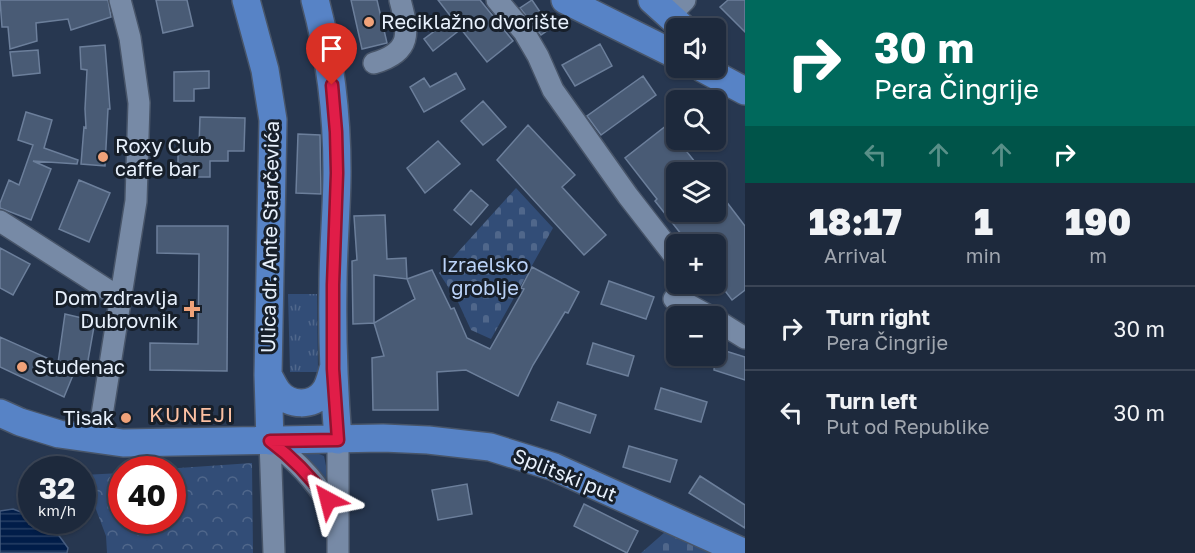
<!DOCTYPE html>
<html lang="en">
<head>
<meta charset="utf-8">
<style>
  body { margin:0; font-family:"Golos Text",sans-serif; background:#2a3547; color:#f1f3f6; height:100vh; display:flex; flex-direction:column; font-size:22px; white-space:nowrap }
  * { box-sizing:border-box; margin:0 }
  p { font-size:20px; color:#a0a6af }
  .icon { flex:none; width:33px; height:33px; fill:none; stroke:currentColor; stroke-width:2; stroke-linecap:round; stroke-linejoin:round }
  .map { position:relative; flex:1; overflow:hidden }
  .details { display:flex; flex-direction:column; background:#1d293c; width:450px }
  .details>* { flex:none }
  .guide { background:#00695c; color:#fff; overflow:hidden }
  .buttons { position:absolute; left:666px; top:18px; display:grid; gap:12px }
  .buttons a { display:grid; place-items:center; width:60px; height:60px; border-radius:9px; background:#1d293c; box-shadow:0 2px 4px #0004,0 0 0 2px #3b4556; font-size:30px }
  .speed { position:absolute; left:18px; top:456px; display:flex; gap:12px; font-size:30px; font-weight:700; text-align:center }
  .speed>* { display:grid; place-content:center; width:78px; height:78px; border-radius:50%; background:#1d293c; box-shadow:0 2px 4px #0004,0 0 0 2px #3b4556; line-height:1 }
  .speed small { font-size:15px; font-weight:400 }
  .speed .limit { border:9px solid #d22; background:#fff; color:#111 }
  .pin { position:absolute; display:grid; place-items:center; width:51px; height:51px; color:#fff; margin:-62px -26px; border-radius:50% 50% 50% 0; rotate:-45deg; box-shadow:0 0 6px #0007 }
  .pin .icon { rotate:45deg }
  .me { position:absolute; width:66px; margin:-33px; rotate:322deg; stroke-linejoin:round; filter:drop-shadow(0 0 4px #0008) }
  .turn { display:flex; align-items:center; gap:21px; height:126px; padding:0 30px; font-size:27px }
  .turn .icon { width:78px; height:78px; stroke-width:2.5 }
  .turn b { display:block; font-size:42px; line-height:51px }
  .lanes { display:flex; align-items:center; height:57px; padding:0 30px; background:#0003; justify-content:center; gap:30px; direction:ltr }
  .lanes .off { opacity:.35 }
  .eta { display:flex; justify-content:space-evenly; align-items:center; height:102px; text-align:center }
  .eta b { font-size:36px; font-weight:800; line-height:42px }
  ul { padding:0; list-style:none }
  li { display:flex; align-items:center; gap:18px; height:84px; padding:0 30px; border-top:2px solid #3b4556 }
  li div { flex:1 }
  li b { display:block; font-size:22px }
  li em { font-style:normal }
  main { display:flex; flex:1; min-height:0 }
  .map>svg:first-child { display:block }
</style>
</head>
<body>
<main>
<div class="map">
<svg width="745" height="553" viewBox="0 0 745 553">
  <defs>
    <pattern id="grass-tufts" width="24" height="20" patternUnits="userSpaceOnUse" patternTransform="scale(1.5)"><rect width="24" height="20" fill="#324d77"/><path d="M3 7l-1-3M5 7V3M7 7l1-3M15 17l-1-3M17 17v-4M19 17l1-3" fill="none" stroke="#50678b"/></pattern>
    <pattern id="cemetery-stones" width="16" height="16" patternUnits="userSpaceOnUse" patternTransform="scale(1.5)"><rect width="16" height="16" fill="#324d77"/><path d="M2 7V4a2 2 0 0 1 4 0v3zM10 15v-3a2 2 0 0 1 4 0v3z" fill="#50678b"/></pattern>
    <pattern id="park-crowns" width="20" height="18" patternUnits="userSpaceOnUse" patternTransform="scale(1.5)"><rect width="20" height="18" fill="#324d77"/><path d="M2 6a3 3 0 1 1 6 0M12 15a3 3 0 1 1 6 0" fill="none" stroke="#50678b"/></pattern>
    <pattern id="water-rules" width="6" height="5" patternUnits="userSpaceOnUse" patternTransform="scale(1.5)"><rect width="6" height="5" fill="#011d49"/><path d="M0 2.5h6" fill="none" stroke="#263e64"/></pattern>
  </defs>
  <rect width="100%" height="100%" fill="#273750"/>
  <!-- grass -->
  <path fill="url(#grass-tufts)" d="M288 294H317L318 372H290Z
    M301 453 319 454 324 456 328 476 325 483Z"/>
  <!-- cemetery -->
  <path fill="url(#cemetery-stones)" d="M516 188 553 228 491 339 471 330 458 302 439 273Z
    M665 532 712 553H641Z"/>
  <!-- park -->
  <path fill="url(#park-crowns)" d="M252 463 253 553H107L106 536 83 475 121 473 122 520H172V470L164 469Z"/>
  <!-- water -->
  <path fill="url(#water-rules)" stroke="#465c7f" stroke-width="1.5" d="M13 509 26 514 29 524 37 529 42 521 49 522 68 548 67 553H0V511Z"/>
  <!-- building -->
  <path fill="#495b75" stroke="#6c7f9b" stroke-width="1.5" d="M0 0H108L111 17 71 30 68 19 36 23 37 41 10 49 8 27H2Z
    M156 0H187L193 26 163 33Z
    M351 0H377L387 43 362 49Z
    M438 0H480L513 41 487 62 461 29 433 51 424 39 452 18Z
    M532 0 551 28 541 35 520 8Z
    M728 0H745V32L720 7Z
    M600 44 612 66 575 86 562 65Z
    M105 45 110 109H108L105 166 81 164 84 127 86 128 85 109 87 70 81 69 80 47Z
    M38 50 40 73 13 76 10 52Z
    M209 71V88L194 89V101H174V72Z
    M456 73 465 89 424 112 410 87 424 78 430 87Z
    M643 76 656 95 601 135 587 116Z
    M483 101 506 127 483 145 461 121Z
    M26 112 52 120 44 148 78 160 77 164 33 161 51 169 31 220 0 208V203L9 180 19 185 33 145 18 140Z
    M200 117 245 118 244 151H228V161H210V177H178V146H199Z
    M676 118V140H703L687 152 703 172H676V212H716V188L745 226V290L732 300 716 279V244H689L655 201 657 199 625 158Z
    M528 125 575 175 562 187 606 235 584 255 497 160Z
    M298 134 320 135 321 194 296 193Z
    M438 141 460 164 425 193 407 168Z
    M79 180 110 193 89 242 59 229Z
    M471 190 488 205 471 225 454 210Z
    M385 215 387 259 406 258 407 279 374 275V323L353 324 352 261 357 260 354 216Z
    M157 226H228L227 371 150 370V343L198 344 199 254 157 253Z
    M0 248 30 264 13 295 0 288Z
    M532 267 579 292 568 313 565 312 533 365 518 396 466 370 437 372 438 410H373L372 358 384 356 374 323 415 299 407 279 432 270 451 309 454 308 467 338 490 349 524 289 521 288Z
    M609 281 654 297 646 319 601 304Z
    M65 314 95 321 87 366 78 363 64 397 0 367V337L58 363Z
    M593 343 634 356 628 376 587 364Z
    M716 348 745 357V380L714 370Z
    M661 388 707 402 701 422 655 409Z
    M558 402 596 415 590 433 551 420Z
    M629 446 677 460 670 482 623 467Z
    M700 476 745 505V528L689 493Z
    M467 484 472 514 438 520 432 490Z
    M584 504 638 531 627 553 574 526Z"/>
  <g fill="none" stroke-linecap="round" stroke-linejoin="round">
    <!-- minor casing -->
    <g stroke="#485569" stroke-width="24">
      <path id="minor" d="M497 0 524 32 538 56 553 90 628 196 673 254
        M669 16 685 0
        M374 63C412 52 409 33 400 0
        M0 221 120 298
        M674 299 687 304 709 316
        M716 320 745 338
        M98 440 136 201 139 103 130 38 120 0
        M270 441 274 553
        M270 441C299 462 322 486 337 520
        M338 553V440"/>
    </g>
    <!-- major casing -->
    <g stroke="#485569" stroke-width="30">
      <path id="major" d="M246 0 265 70 273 120 268 375 270 441
        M315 0C330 56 337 114 337 171 337 209 333 247 333 285 332 337 334 388 338 440
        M565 0 676 55
        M652 0 683 28
        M702 68 745 91
        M268 375C271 380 274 387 278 392 289 406 313 407 324 392 329 386 331 376 333 369
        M0 413 20 422 59 434 123 443 383 438 428 440 490 447 554 467 745 553"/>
    </g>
    <!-- minor -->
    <use href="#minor" stroke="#778aa6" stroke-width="21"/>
    <!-- major -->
    <use href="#major" stroke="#5783c6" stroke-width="27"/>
  </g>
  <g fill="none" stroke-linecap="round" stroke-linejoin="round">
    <!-- route casing -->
    <g stroke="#92132f" stroke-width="15">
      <path id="route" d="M328 500C311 477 293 458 270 441L338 440 333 369V285L337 173 336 132 332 85"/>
    </g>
    <!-- route -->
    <use href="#route" stroke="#e11d48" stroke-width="10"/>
  </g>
  <!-- markers -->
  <g fill="#f0a279" stroke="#171f2a" stroke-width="2">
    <circle cx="369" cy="22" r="6"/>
    <circle cx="103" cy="157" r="6"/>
    <path d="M189 300h6v6h6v6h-6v6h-6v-6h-6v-6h6z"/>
    <circle cx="22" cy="367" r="6"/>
    <circle cx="126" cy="418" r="6"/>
  </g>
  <g text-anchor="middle" stroke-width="6" stroke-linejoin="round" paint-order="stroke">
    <!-- poi labels -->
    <g font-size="20" fill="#e7f0fc" stroke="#171f2a" text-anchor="start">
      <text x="381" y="29">Reciklažno dvorište</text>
      <text x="115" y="153">Roxy Club<tspan x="115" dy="23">caffe bar</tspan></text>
      <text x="178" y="305" text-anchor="end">Dom zdravlja<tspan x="178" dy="23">Dubrovnik</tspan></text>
      <text x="34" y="374">Studenac</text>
      <text x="114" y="425" text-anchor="end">Tisak</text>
    </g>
    <!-- street labels -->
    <g font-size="20" fill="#e7f0fc" stroke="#171f2a">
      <text transform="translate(270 237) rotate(-89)" y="7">Ulica dr. Ante Starčevića</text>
      <text transform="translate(565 475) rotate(22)" y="7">Splitski put</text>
    </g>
    <!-- park labels -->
    <g font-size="20" fill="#bad2f7" stroke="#171f2a">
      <text x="485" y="272">Izraelsko<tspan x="485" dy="23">groblje</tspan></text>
    </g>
    <!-- neighbourhood labels -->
    <g font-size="21" letter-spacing="1.5" fill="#fcc0a2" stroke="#171f2a">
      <text x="192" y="422">KUNEJI</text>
    </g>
  </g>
</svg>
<div class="buttons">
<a><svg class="icon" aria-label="sound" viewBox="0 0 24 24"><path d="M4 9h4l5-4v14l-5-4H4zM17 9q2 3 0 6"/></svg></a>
<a><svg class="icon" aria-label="search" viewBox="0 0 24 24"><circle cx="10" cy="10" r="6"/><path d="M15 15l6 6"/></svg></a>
<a><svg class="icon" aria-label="layers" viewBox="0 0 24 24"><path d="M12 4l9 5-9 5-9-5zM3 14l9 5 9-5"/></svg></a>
<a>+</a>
<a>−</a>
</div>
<div class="speed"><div>32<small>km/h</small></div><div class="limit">40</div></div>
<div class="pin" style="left:332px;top:85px;background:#d93025"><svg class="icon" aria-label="arrive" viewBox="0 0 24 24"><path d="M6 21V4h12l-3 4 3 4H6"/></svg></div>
<svg class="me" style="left:328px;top:500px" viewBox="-20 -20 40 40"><path d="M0-17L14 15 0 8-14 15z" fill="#e11d48" stroke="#fff" stroke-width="4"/></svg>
</div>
<section class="details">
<div class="guide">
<div class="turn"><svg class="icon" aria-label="right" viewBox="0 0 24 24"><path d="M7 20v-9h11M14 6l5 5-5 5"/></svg><div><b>30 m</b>Pera Čingrije</div></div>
<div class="lanes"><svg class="icon off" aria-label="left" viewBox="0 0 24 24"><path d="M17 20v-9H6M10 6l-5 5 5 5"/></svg><svg class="icon off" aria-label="ahead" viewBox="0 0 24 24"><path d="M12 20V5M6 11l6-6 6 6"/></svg><svg class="icon off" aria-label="ahead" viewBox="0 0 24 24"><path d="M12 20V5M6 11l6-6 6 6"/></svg><svg class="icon" aria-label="right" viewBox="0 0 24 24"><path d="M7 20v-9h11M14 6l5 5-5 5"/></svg></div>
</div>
<div class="eta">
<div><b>18:17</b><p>Arrival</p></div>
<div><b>1</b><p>min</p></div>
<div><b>190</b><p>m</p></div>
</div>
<ul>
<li><svg class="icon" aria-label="right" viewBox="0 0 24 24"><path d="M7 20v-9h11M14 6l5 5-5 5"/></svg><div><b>Turn right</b><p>Pera Čingrije</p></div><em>30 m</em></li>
<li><svg class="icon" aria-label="left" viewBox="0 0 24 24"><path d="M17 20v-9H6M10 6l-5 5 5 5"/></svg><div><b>Turn left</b><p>Put od Republike</p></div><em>30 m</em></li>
</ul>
</section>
</main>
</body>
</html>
